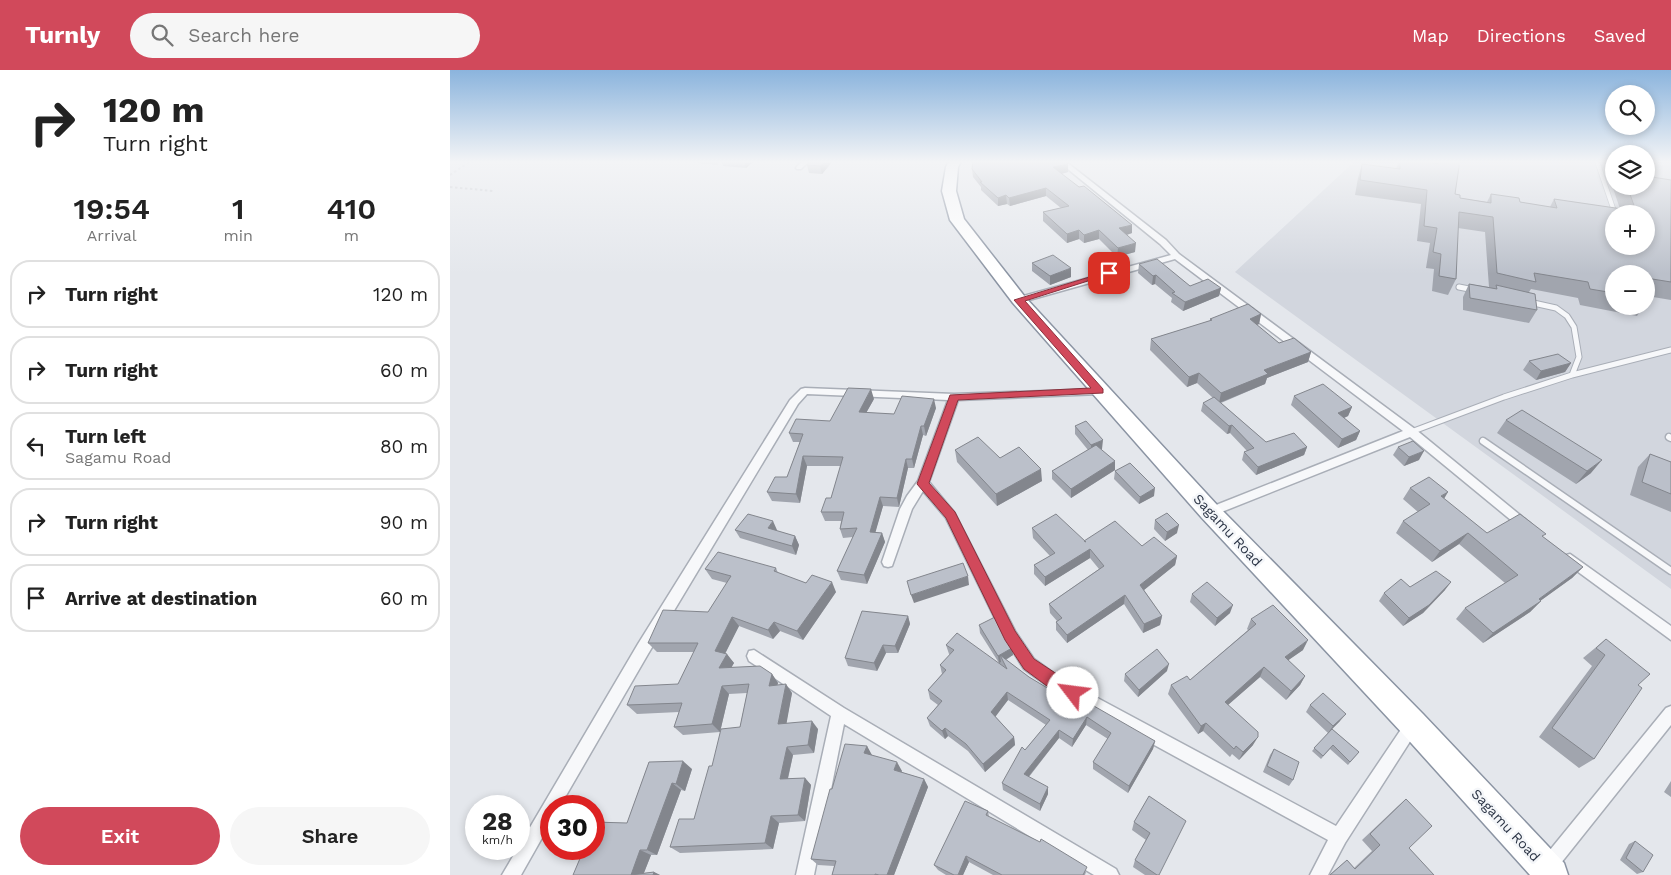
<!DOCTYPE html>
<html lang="en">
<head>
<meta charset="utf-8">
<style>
  body { margin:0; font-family:"Work Sans",sans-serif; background:#f6f6f6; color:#222; height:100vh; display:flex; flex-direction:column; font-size:19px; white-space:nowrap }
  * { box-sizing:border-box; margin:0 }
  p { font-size:16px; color:#767676 }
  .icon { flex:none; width:28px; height:28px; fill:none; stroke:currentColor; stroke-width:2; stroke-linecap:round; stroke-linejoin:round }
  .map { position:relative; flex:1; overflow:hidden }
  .drawer { display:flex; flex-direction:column; background:#fff; width:450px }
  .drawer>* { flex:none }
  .banner { background:#fff; color:#222; overflow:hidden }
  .buttons { position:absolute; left:1155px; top:15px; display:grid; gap:10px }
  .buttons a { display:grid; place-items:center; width:50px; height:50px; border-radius:50%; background:#fff; box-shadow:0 2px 8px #0003; font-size:25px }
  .speed { position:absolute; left:15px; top:725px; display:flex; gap:10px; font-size:25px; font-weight:700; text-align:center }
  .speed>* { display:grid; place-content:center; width:65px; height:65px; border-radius:50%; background:#fff; box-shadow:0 2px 8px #0003; line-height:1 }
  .speed small { font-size:12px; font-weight:400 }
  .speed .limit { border:8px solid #d22; background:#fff; color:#111 }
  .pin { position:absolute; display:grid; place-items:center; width:42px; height:42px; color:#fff; margin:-21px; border-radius:10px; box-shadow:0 2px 8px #0006 }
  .me { position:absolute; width:55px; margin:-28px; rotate:300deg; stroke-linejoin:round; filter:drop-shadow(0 0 4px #0008) }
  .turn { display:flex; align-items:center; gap:18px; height:105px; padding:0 20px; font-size:22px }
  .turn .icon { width:65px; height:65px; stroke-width:2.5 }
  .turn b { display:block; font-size:35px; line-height:42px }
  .eta { display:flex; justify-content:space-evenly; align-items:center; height:85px; text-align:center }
  .eta b { font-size:30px; font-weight:600; line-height:35px }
  .button { display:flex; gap:10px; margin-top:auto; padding:10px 20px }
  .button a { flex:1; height:58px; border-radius:30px; background:#d1495b; color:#fff; font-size:20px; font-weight:600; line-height:58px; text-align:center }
  .button a+a { background:#f6f6f6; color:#222 }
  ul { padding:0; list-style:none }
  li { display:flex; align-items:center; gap:15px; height:68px; margin:0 10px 8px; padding:0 10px; border:2px solid #e0e0e0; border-radius:20px }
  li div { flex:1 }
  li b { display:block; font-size:19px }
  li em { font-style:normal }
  header { display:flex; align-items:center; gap:30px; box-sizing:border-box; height:70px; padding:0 25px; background:#d1495b; color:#fff }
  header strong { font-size:24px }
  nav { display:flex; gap:28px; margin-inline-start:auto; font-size:18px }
  .search { width:350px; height:45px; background:#f6f6f6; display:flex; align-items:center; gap:12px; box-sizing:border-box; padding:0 18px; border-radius:28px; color:#767676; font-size:19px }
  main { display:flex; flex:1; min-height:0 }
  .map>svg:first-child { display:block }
</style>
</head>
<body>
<header>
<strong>Turnly</strong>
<div class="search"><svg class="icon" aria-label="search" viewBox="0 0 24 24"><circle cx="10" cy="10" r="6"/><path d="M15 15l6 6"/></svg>Search here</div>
<nav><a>Map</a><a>Directions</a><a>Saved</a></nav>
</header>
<main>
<section class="drawer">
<div class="banner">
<div class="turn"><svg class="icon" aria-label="right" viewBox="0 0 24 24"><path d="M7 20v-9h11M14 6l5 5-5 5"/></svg><div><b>120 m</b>Turn right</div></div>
</div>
<div class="eta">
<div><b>19:54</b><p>Arrival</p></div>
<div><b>1</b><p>min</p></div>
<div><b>410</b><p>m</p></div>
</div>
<ul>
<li><svg class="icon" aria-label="right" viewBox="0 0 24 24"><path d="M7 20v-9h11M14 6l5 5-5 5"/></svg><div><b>Turn right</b></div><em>120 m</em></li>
<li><svg class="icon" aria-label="right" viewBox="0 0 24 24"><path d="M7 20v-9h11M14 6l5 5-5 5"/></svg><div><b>Turn right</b></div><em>60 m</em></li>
<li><svg class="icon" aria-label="left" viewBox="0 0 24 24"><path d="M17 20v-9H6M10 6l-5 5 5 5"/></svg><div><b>Turn left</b><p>Sagamu Road</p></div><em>80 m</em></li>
<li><svg class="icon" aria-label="right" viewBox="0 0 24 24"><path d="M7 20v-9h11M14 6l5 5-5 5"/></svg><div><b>Turn right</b></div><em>90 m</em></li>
<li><svg class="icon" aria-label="arrive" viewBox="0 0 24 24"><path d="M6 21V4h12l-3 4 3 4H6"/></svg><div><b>Arrive at destination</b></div><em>60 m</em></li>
</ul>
<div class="button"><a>Exit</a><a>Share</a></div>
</section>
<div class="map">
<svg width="1221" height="805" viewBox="0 0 1221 805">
  <rect width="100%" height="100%" fill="#e4e7ec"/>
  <!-- built -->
  <path fill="#d2d6de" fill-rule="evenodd" d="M905 91H1164V116H1196V91H1221V519L785 202ZM1164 144H1196V176H1164ZM1164 204H1196V236H1164Z"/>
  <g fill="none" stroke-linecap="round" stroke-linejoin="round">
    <!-- lane-far2 casing -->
    <g stroke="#a9aeb7" stroke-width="5.5">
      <path id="lane-far2" d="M1147 91 1165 144"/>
    </g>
    <!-- lane-far1 casing -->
    <g stroke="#a9aeb7" stroke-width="7">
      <path id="lane-far1" d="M1009 217 1024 220
        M1122 305 1221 280
        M961 362 1054 327 1122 305 1129 287 1124 257 1117 246 1106 238 1079 232"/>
    </g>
    <!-- lane casing -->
    <g stroke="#a9aeb7" stroke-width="9">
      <path id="lane" d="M1219 367 1221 368
        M1033 371 1221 501"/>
    </g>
    <!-- street casing -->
    <g stroke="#a9aeb7" stroke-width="3">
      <path id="street" d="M352 91H359L351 99H347L346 98Z
        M608 91H615L716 170 729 184 965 359 1081 454 1083 457 1081 460 1077 462 1073 460 960 367 764 445H756L754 442 756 439 953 361 725 189 572 232H566V228L721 185 710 174Z
        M355 318 504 324 654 319 655 321 654 323 650 324 508 330 479 412 504 442 565 561 584 589 612 609 886 756 958 649 963 647 968 649 971 654 968 659 895 773 878 805H860L878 770 602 619 574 599 555 569 496 448 473 421 462 439 442 496 438 497 434 496 432 492 450 439 457 426 468 411 498 330 357 324 348 334 198 584 110 736H101V752L71 805H52L188 574 340 330 351 319Z
        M1120 484 1221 556V570L1116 493 1114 489 1116 485Z
        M304 580 394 638 666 799 669 805H644L394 654 364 805H346L381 646 299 591 297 586 299 581Z
        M1221 636V655L1103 803 1098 805 1091 803 1088 797 1091 791 1216 638Z"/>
    </g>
    <!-- highway casing -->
    <g stroke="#8b94a3" stroke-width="3">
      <path id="highway" d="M499 91H511L508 97 506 121 514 149 575 227 768 436 973 644 1114 793 1118 805H1080L953 664 752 448 563 233 500 150 492 121 496 97Z"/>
    </g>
    <!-- path -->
    <path stroke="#c2c5cb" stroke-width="2" stroke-dasharray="2.5 2.5" stroke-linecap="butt" d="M0 105 21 91
      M0 117 43 121"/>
    <!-- lane-far2 -->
    <use href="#lane-far2" stroke="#f7f8fa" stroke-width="4"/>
    <!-- lane-far1 -->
    <use href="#lane-far1" stroke="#f7f8fa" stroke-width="5"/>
    <!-- lane -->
    <use href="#lane" stroke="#f7f8fa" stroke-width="6"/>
    <!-- street -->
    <use href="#street" fill="#f7f8fa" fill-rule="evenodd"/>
    <!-- highway -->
    <use href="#highway" fill="#fff" fill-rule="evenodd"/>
  </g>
  <!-- wall -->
  <path fill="#a1a5ae" d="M247 91H267L268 95 248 93Z
    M272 91H304L296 98 273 96Z
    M360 91H382V92L372 104 359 103 357 95Z
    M949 91H969L983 93V91H1009L1005 124 1010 128 1037 132 1041 124 1070 132 1100 137 1104 129 1170 139 1157 100 1162 91H1164V116H1196L1221 110V230L1197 226 1198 230 1196 233V204H1164V236H1194L1187 246 1130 235 1128 228 1081 219 1079 222 1087 240 1079 253 1013 240V227L1019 214 1039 217 1035 162 1008 158 1006 209 998 225 982 221 984 199 976 198 980 173 967 171 971 134 905 125 908 108 912 94 946 99Z
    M541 93 618 102 611 104 682 163 677 165 685 182 667 187 649 169 634 173 629 169 617 173 593 151V142L611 138 596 126 560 136 557 134 548 136 531 120V117L523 107 522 99Z
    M582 193 621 207 600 215 582 201Z
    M689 194 740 216 771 218 769 226 733 241 721 232 722 228 705 214 702 215 688 203Z
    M811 244 809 254 807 255 829 273 861 282 858 292 817 308 815 314 771 333 816 372 857 377 854 385 806 405 792 390 794 382 797 381 780 363 777 364 751 341 753 333 763 328 747 313 737 317 700 280 701 269 760 251V249Z
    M1079 291 1121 293 1115 302 1086 310 1073 300Z
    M844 326 902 337 898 346 894 348 910 361 906 370 888 378 841 335Z
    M424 329 416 343 444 344 486 338 476 366 473 365 464 398H458L449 437 433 436 425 462 432 463 435 472 417 514 391 510 387 501 403 467 393 468 390 459 391 451H375L371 442 381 428 391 396H357L350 433 322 431 317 422 337 407 350 372H343L339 363 380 351Z
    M1056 350 1141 403 1126 414 1047 363Z
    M625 356 652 379H651L665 400 621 428 602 409V401L638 380 625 364Z
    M948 377 969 390 954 396 943 385Z
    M505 380 550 388 592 411 547 436 507 392Z
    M1200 384 1221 392V442L1180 425 1188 397Z
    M665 401 704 426 689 434 664 409Z
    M960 418 994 429 1037 463 1093 467 1133 497 1122 508 1090 531H1091L1080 542 1033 573 1006 549 1015 538 1055 513 1009 474 982 492 946 463 953 451 968 442 953 429Z
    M705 450 727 463 715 471 704 459Z
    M582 458 634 471 692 476 727 486 725 495 694 520 712 546 710 555 693 563 674 534 617 573 606 560V552L607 551 600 543 599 534 649 499 640 488 595 516 584 504V495L600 486 583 468Z
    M285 460H327V461L345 466 349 475 346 485 290 468Z
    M326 498 328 503 356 513 386 522 353 570 330 561 323 569 289 556 275 583 284 593 281 597 322 604 328 613 327 615 342 623 336 653 368 659 364 683 343 685 338 709 355 708 361 715 355 751 329 753 323 779 230 783 220 777 244 749 262 696 290 657 297 623 279 624 270 662 233 665 224 657 229 642 187 644 177 635 228 614 244 582H207L198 573 258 542 277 513 262 509 255 499Z
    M960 517 995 520 973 543 953 556 929 531 934 523Z
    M742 524 780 543 765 556 740 532Z
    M458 546 460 554 448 583H436L427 601 398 596 395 588Z
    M801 549 853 580 838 590 855 606 850 615 836 630 810 607 778 635 803 675 789 690 782 684 780 687 753 661 748 664 718 624 721 615 740 610 798 560 797 559Z
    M529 555 562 578 563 585 556 590 579 607 619 631 705 671 703 679 678 723 643 699V692L658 669 636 655 622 677 609 668 579 707 598 724 590 741 553 720 552 713 575 680 596 655 558 630 545 646 564 667 565 675 535 702 518 681 498 666 495 669 480 656 477 648 488 635 480 629 478 620 492 604 490 595 500 585 499 584 496 575 549 593 530 563Z
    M1156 569 1188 615 1144 689 1129 698 1089 667 1142 596 1133 588Z
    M717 601 688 627 674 611 675 604Z
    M860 635 890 651 882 659 909 682 898 695 880 679 871 689 862 681 878 663 856 642Z
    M417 676 421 685 452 701 451 702 474 709 478 717 444 805H382L384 796 368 795 361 789 382 719Z
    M824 679 843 710 839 716 813 702 820 685Z
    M199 692 242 699 235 721 231 720 207 785H201L194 803 204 802 210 805H123L132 784H126L114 779H144L177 753Z
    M1221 711V727L1214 722Z
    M699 726 709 805H695L683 797 685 790 696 770 682 760 684 752Z
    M956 729 959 778 984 805H879L897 790 904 798 922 781 912 770 948 736Z
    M538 741 539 747 636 802 635 805H543L519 792 513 805H496L488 800 484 795Z
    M1185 771 1193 802 1187 804 1170 790 1179 774Z"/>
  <!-- shaded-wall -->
  <path fill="#83868d" d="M294 91H304L296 98Z
    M374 91H382V92L372 104 370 96Z
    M618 94V102L603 106V97Z
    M596 118V126L560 136 559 128Z
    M556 125 557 134 548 136V128Z
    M682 155V163L669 167V158Z
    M629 160V169L617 173V164Z
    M649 160V169L634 173V165Z
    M686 173 685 182 667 187 668 178Z
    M621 198V207L600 215V206Z
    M706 205 705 214 702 215 703 206Z
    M771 218 769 226 733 241 735 232Z
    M811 244 809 254 797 259 800 249Z
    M861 282 858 292 817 308 815 314 769 333 771 323 814 300Z
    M1121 293 1115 302 1086 310 1091 301Z
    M749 303 747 313 737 317 739 307Z
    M421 319 424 329 411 352 409 342Z
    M484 329 486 338 476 366 474 356Z
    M902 337 898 346 885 352 888 343Z
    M782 355 780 363 777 364 779 356Z
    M471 356 473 365 464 398 462 389Z
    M910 361 906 370 888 378 892 369Z
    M653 370 652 379 641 383V375Z
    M857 377 854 385 806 405 808 397Z
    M974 381 969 390 954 396 959 387Z
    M353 386 357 396 350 433 346 424Z
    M456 389 458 398 449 437 447 428Z
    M1152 390 1141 403 1126 414 1137 401Z
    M665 391V400L621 428V419Z
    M591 399 592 411 547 436 546 424Z
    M705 418 704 426 689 434 690 427Z
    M998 422 991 434V426Z
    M430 427 433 436 423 471 420 462Z
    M323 451 327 460 322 467 318 458Z
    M729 455 727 463 715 471 717 462Z
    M432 463 435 472 417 514 414 505Z
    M1018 463 1009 474 982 492 990 481Z
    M345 466 349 475 346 485 342 476Z
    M640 479V488L595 516V507Z
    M727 486 725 495 689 524 690 515Z
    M1133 497 1122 508 1079 539 1091 531 1080 542 1033 573 1043 563Z
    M518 506 519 515 464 533 461 525Z
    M382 512 386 522 353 570 347 561Z
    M1001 512 995 520 973 543 953 556 959 548Z
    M675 525 674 534 617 573V565Z
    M783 535 780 543 765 556 767 548Z
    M458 546 460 554 448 583 445 576Z
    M712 546 710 555 693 563 694 554Z
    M282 547 289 556 272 590 265 581Z
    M324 552 330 561 323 569 318 560Z
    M858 570 853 580 830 596 835 587Z
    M433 575 436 583 427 601 424 593Z
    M562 578 563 585 553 591 550 585Z
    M277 584 284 593 276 607 269 598Z
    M550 585 551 592 549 593 548 586Z
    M719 594 717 601 688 627 689 620Z
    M814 597 810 607 771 641 775 632Z
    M322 604 328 613 325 624 319 616Z
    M855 606 850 615 836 630 841 621Z
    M336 614 342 623 335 662 328 654Z
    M272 616 279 624 270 662 262 654Z
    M557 622 558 630 543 650 541 642Z
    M896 644 890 651 878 663 883 656Z
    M637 647 636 655 622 677 623 669Z
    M362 651 368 659 364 683 358 675Z
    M756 653 753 661 748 664 751 656Z
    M495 658 498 666 495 669 492 661Z
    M609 660V668L575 711 574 704Z
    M564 667 565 675 535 702 533 694Z
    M808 667 803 675 789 690 793 682Z
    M705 671 703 679 678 723 679 716Z
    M417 676 422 685 420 692 414 683Z
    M337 677 343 685 336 716 330 709Z
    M233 691 242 699 235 721 226 714Z
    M447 692 452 701 448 709 444 700Z
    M355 708 361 715 355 751 348 745Z
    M474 709 478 717 444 805H437Z
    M222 713 231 720 207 785 197 780Z
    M598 717V724L590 741V734Z
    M321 746 329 753 323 779 315 773Z
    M190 780 201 785 193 805H181Z
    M516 786 519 792 513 805H508Z
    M204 802 210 805H203Z"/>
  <!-- building -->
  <path fill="#bbc0ca" stroke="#83868d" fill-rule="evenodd" d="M360 91H374L370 96 357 95Z
    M523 91H540V93L547 91H615L618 94 603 97 629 117 634 116 682 155 669 158 686 173 668 178 649 160 634 165 629 160 617 164 593 142 619 136 596 118 559 128 556 125 548 128 530 112H532L522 99Z
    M950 91H969L989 94V91H1009V97L1005 124 1010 125V128L1041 133V124L1069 128 1070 132 1107 138 1104 129 1186 141 1177 116H1196V106L1221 110V212L1196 208V204H1164V223L1140 219 1138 212 1084 203 1086 212 1047 203 1043 147 1009 142 1006 209 989 206 991 184 983 182 987 158 974 156 977 120 910 110 912 94 950 99ZM1164 144H1196V176H1164Z
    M603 185 621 198 600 206 582 193Z
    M707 189 740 216 758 209 771 218 735 232 722 223 725 222 706 205 703 206 689 194Z
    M1019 214 1047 219 1046 215 1085 224 1087 240 1020 228Z
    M798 234 811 244 800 249 829 273 844 268 861 282 814 300 818 304 771 323 749 303 739 307 701 269 762 250 760 249Z
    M1108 284 1121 293 1091 301 1079 291Z
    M873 314 902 337 888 343 910 361 892 369 844 326Z
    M398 318 421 319 409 342 444 344 452 326 484 329 474 356H471L462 389H456L447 428 430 427 420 462 432 463 414 505 387 501 407 458 390 459 394 442H371L376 428H381L393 387 353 386 346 424 317 422 325 407H337L353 364 339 363 346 349 380 351Z
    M764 327 816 372 844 363 857 377 808 397 794 382 804 378 782 355 779 356 753 333Z
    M1072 340 1152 390 1137 401 1056 350Z
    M636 351 653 370 641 375 625 356Z
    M528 367 550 388 569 377 591 399 546 424 505 380Z
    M963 371 974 381 959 387 948 377Z
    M646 375 665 391 621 419 602 401Z
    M1200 384 1221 392V424L1192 412Z
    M680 393 705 418 690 427 665 401Z
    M979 407 998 422 991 426 1037 463 1070 444 1096 464 1092 466 1133 497 1089 529 1091 531 1043 563 1015 538 1068 505 1018 463 990 481 953 451 980 434 960 418Z
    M717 443 729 455 717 462 705 450Z
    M298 444 323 451 318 458 345 466 342 476 285 460Z
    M606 444 636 472 634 471 665 451 692 476 704 467 727 486 690 515 712 546 694 554 675 525 617 565 606 552 612 548 599 534 654 496 640 479 595 507 584 495 605 483 582 458Z
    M268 482 326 498 324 501 356 513 362 505 382 512 347 561 324 552 318 560 282 547 265 581 277 584 269 598 310 596 322 604 319 616 336 614 328 654 362 651 358 675 337 677 330 709 355 708 348 745 321 746 315 773 220 777 229 749H244L259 696H262L271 659 290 657 299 614 272 616 262 654 224 657 232 633 177 635 185 616 228 614 248 573H198L213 540 258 542 281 506 255 499Z
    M513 493 518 506 461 525 457 511Z
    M986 501 1001 512 979 535 959 548 934 523 951 509 960 517Z
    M757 512 783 535 767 548 742 524Z
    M823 535 858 570 835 587 855 606 841 621 814 597 775 632 808 662V667L793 682 786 676 784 679 756 653 751 656 721 615 737 606 740 610 806 554 801 549Z
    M412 541 458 546 445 576 433 575 424 593 395 588Z
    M545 547 562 578 548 586 529 555Z
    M507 563 557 599 550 585 579 607 619 631 623 624 705 671 679 716 643 692 661 663 637 647 623 669 609 660 574 704 598 717 590 734 552 713 572 677 575 680 600 650 557 622 541 642 564 667 533 694 516 674 495 658 492 661 477 648 492 631 478 620 496 600 490 595 504 580 496 575Z
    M1156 569 1200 604 1188 615 1192 618 1144 689 1102 658 1155 585 1146 578Z
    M707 579 719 594 689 620 675 604Z
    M873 623 896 644 883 656 860 635Z
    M882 659 909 682 900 692 883 675 873 686 864 678Z
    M395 674 417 676 414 683 447 692 444 700 474 709 437 805H429L425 804V805H382L386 791 361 789 380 719H382Z
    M824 679 849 692 843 710 817 696Z
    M233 691 226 714 222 713 197 780H190L181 805 204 802 203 805H123L134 779H144V752L177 753 199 692Z
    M699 726 736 751 709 805H707L685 790 700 763 684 752Z
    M956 729 982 756 959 778 984 805H880L897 790 905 799 930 775 920 764Z
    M515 731 538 741 536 745 590 772 591 769 637 797 633 805H552L516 786 508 805H504L484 795Z
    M1185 771 1203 785 1193 802 1176 788Z"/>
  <!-- sky -->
  <linearGradient id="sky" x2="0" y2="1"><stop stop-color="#8bb4dd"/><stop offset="0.45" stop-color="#f3f4f6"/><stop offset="1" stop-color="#f3f4f6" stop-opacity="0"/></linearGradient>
  <rect width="1221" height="204" fill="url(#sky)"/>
  <!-- route -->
  <path fill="#d1495b" stroke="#882f3b" d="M656 202 663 203 575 231 653 319V323L508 330 479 413 505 442 565 561 584 589 628 618 630 623 628 628 623 630 601 619 574 599 555 570 496 448 467 414 500 325 641 318 564 230Z"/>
  <g text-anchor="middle" stroke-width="5" stroke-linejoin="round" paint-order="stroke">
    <!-- street labels -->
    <g font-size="14" fill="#2b3445" stroke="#f4f6f9">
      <text transform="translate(778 460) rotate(47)" y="5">Sagamu Road</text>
      <text transform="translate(1056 755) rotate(47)" y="5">Sagamu Road</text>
    </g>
  </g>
</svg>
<div class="buttons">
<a><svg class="icon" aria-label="search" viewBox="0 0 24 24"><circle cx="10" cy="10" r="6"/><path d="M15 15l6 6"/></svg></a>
<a><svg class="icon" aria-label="layers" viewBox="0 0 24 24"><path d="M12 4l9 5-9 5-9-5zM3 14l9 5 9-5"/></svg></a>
<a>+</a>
<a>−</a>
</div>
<div class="speed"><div>28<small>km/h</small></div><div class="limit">30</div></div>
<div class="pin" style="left:659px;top:203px;background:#d93025"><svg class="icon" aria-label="arrive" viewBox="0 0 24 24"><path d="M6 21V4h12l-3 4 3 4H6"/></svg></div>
<svg class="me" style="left:623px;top:623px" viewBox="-20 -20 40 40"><circle r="19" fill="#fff"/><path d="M0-13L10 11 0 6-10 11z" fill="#d1495b"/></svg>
</div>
</main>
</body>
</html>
